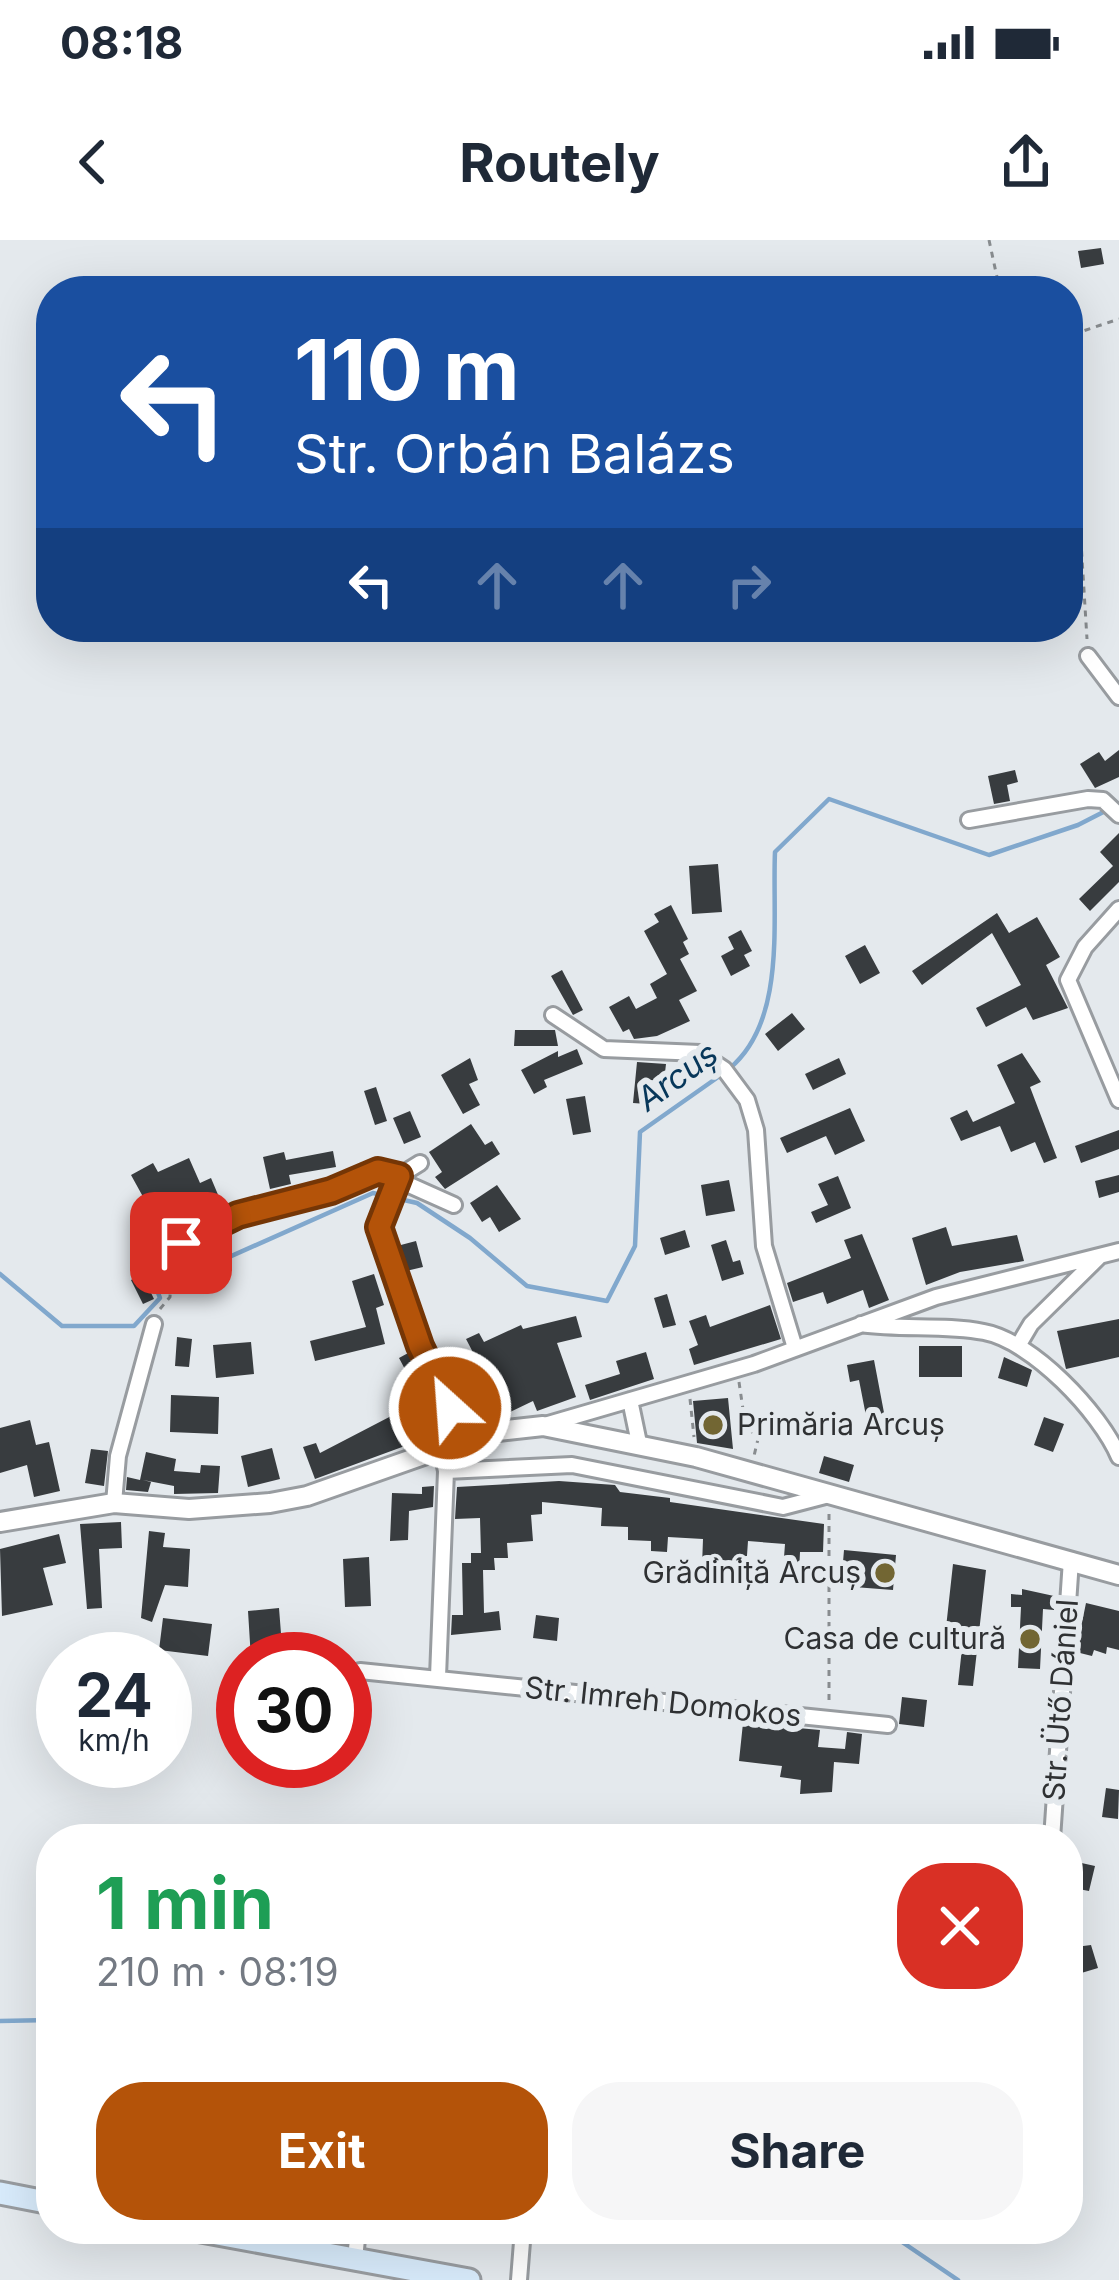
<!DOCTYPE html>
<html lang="en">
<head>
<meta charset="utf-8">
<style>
  body { margin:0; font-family:Inter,sans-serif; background:#f6f6f7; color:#1f2937; height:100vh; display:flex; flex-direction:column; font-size:45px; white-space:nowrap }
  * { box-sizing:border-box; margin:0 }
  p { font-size:39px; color:#747a83 }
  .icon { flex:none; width:66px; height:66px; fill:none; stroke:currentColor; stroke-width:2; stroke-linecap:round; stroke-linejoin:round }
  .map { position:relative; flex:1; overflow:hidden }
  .drawer { position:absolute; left:36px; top:1584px; width:1047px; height:420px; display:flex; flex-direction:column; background:#fff; border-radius:48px; box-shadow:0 12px 48px #0002 }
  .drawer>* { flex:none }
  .banner { position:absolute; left:36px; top:36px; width:1047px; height:366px; border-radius:48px; box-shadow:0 12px 48px #0002; background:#1a4fa0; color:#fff; overflow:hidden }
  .speed { position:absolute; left:36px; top:1392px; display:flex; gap:24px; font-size:60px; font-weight:700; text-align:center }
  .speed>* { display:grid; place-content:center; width:156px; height:156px; border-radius:50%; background:#fff; box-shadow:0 12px 48px #0002; line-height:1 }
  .speed small { font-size:30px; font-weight:400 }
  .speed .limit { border:18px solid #d22; background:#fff; color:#111 }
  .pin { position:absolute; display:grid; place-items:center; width:102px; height:102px; color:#fff; margin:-51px; border-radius:24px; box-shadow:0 6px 18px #0006 }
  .me { position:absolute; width:132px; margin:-66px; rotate:334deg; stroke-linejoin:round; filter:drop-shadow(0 0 9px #0008) }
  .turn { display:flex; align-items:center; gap:42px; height:252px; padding:0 60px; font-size:54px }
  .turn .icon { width:156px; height:156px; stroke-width:2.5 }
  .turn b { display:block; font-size:84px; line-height:102px }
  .lanes { display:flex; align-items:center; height:114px; padding:0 60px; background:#0003; justify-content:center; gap:60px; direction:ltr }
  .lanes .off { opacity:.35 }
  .round { display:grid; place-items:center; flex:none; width:126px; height:126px; border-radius:48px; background:#f6f6f7 }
  .headline { display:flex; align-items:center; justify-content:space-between; height:204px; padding:0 60px }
  h1 { font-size:72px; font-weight:700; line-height:90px; color:#1e9e55 }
  .button { display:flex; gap:24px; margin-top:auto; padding:24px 60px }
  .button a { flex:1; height:138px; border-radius:48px; background:#b45309; color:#fff; font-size:48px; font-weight:700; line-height:138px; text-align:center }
  .button a+a { background:#f6f6f7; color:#1f2937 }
  .status { display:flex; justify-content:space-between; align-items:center; height:84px; padding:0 60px; background:#fff; direction:ltr }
  .status svg { height:33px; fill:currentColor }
  header { display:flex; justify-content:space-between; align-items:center; height:156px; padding:0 60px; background:#fff; font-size:54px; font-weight:700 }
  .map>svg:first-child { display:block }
</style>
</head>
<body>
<div class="status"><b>08:18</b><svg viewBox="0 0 49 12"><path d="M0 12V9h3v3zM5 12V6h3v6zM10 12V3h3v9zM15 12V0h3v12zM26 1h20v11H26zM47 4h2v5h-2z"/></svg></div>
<header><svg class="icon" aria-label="back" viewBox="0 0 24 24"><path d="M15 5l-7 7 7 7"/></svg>Routely<svg class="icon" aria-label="share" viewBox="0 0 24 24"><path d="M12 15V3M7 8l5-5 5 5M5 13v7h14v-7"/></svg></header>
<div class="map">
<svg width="1119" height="2040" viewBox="0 0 1119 2040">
  <rect width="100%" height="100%" fill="#e4e9ed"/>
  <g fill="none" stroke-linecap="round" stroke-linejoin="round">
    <!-- stream -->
    <path stroke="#81a8cd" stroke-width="4.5" d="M730 828C787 780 772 679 775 612L829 559 989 615 1078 585 1119 564
      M0 1034 62 1086H134L160 1058 154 1042 191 1034 373 953 417 963 470 998 527 1046 607 1061 635 1006 640 892 721 835
      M0 1781 51 1780
      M883 1989 958 2040"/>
  </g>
  <!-- building -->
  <path fill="#383c3f" d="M1101 8 1104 24 1081 28 1078 11Z
    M1119 510V537L1095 548 1080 524 1099 512 1105 521Z
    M1015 530 1018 542 1007 545 1010 561 994 564 988 536Z
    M1119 593V642L1090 671 1079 659 1113 626 1100 612Z
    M718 624 722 672 692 674 689 626Z
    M671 665 688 699 683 702 689 714 680 719 697 751 679 760 690 781 657 796 634 799 629 789 623 792 609 767 629 756 636 769 657 758 650 744 667 734 644 691 659 682 654 674Z
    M997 673 1009 693 1037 677 1060 717 1046 725 1068 768 1033 780 1026 767 986 787 976 768 1021 745 992 693 922 745 912 731Z
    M741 690 752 711 744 715 750 726 731 736 721 716 734 709 728 697Z
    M865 705 880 733 860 744 845 716Z
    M562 730 583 770 573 775 551 736Z
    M792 773 805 789 778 811 765 794Z
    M515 790H555L558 806H514Z
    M577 809 583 824 544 840 547 847 534 854 521 830 558 811V817Z
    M1022 813 1041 842 1030 847 1057 918 1044 923 1035 902 1011 912 1000 886 961 901 950 878 967 870 973 882 1015 863 997 825Z
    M470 818 478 840 469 844 480 865 463 874 441 835Z
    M839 818 846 834 813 850 805 834Z
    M637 822 666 824 664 841 650 840 647 864 633 863Z
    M376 847 387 881 375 885 364 851Z
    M585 856 591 892 573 895 566 859Z
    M850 868 865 901 835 915 826 896 787 913 780 898Z
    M410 871 421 897 404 904 393 878Z
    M471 884 485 905 492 901 500 914 445 949 435 937 442 932 429 912Z
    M1119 890V909L1081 923 1075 906Z
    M333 911 336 927 289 935 291 944 270 949 263 917 284 912 286 920Z
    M189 918 200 943 211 938 224 969 151 1012 147 1023 133 999 158 984 131 935 153 923 158 932Z
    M1119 935V952L1099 958 1095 941Z
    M838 936 851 968 816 983 811 972 828 965 818 944Z
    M729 940 735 971 706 976 701 945Z
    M497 945 521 979 499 992 490 977 482 982 470 963Z
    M946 987 952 1006 1017 995 1024 1021 960 1032 926 1045 912 998Z
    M685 990 690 1007 665 1015 660 998Z
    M862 994 889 1060 869 1068 863 1050 827 1064 823 1052 793 1062 787 1043 851 1018 844 1000Z
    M726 1000 733 1022 740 1020 744 1034 722 1041 711 1005Z
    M416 1001 423 1027 406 1031 397 1006Z
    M142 1034 154 1059 143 1064 131 1040Z
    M374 1034 384 1065 376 1068 385 1104 315 1121 310 1101 366 1087 352 1041Z
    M667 1054 676 1085 663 1088 654 1058Z
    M770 1065 781 1099 694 1125 689 1109 698 1105 689 1081 706 1075 710 1087Z
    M576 1076 582 1097 557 1103 576 1157 537 1171 533 1161 500 1177 468 1180 448 1138 478 1122 466 1099 479 1093 484 1102 521 1085 523 1089Z
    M1119 1079V1117L1066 1129 1057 1091Z
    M177 1097 192 1099 189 1127 175 1126Z
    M251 1102 254 1134 216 1138 213 1105Z
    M919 1106H962V1137H919Z
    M410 1112 448 1190 440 1195 399 1118Z
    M646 1112 654 1139 590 1160 585 1145 620 1134 616 1121Z
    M1004 1117 1032 1130 1027 1147 998 1138Z
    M874 1120 885 1178 867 1181 859 1140 850 1142 847 1125Z
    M171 1155 219 1157 218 1194 170 1192Z
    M728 1158 733 1209 697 1203 693 1161Z
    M397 1173 413 1203 315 1239 303 1207 316 1203 320 1213Z
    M1044 1177 1064 1184 1053 1212 1034 1205Z
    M30 1180 36 1205 49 1202 60 1251 34 1257 27 1225 0 1233V1188Z
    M272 1208 280 1239 248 1247 241 1216Z
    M91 1209 108 1211 104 1246 85 1243Z
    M146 1212 176 1219 174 1231 200 1233 201 1225 220 1226 218 1253 174 1254V1246L143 1240 151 1242 148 1252 126 1250 127 1237 140 1240Z
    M824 1216 854 1225 849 1242 819 1233Z
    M559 1241 615 1245 620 1252 670 1258V1262L824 1284 823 1312H800L799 1332 783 1331 785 1304 748 1301 745 1344 715 1342 716 1326H702L703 1299 668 1297 667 1312 651 1311V1301L628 1300V1287L601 1286 602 1268 542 1262V1274L531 1275 533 1301 507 1303 508 1318H494L495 1330H483L484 1373 499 1371 501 1390 451 1395 452 1375H463L462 1323H471V1313H481L480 1278 455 1279 457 1247Z
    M434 1246 433 1267 409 1271 408 1300 390 1301 392 1253 422 1254V1247Z
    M121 1282 122 1308 99 1309 102 1368 87 1369 80 1284Z
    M149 1291 165 1293 163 1307 190 1309 188 1347 165 1345 152 1382 141 1378Z
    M59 1294 66 1323 43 1328 53 1365 2 1376 0 1309Z
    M844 1310 896 1315 893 1350 841 1346Z
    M369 1317 371 1366 345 1367 343 1319Z
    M953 1324 986 1330 973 1446 958 1445 962 1408 944 1406Z
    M1022 1349 1054 1356V1370L1043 1369 1040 1429 1018 1428 1021 1367H1011V1354L1022 1355Z
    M1086 1363 1119 1371V1410L1107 1407 1106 1414 1094 1410 1092 1416 1076 1412Z
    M279 1368 283 1419H251L248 1371Z
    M536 1375 559 1378 557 1401 533 1398Z
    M163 1378 212 1384 208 1416 159 1410Z
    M902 1457 927 1460 924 1487 899 1484Z
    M743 1483 820 1490 818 1507 845 1509 847 1492 862 1494 859 1524 834 1522 832 1552 800 1554 801 1540 780 1537 782 1526 739 1521Z
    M1106 1548 1119 1550 1118 1579 1102 1577Z
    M1068 1620 1095 1626 1089 1651 1068 1647Z
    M1091 1705 1098 1728 1068 1737V1708Z
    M369 1989H397L394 2004 368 1998Z"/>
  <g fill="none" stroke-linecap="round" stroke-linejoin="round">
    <!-- minor casing -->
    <g stroke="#989ca0" stroke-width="20">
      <path id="minor" d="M1088 416 1119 457
        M969 580 1088 559 1103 560 1119 575
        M1119 669 1085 707 1068 740 1119 860
        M553 775 604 809 700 813 724 829 747 860 756 890 764 1006 795 1108
        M420 923 399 936 379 987 420 1106 465 1199
        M158 1021H169C185 975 333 952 378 931L454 965
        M861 1084C901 1090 944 1084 984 1092 1032 1101 1100 1172 1119 1217
        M1018 1106 1031 1084 1099 1017
        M630 1160 639 1203
        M548 1184 754 1124 936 1057 1119 1011
        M446 1231 572 1225 783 1267 829 1255
        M114 1263 118 1216 154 1084
        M360 1431 888 1485
        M438 1437 446 1231 441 1208
        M1052 1599 1071 1320
        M355 2019 358 1989
        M519 2040 523 1989"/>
    </g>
    <!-- tertiary casing -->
    <g stroke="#989ca0" stroke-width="24">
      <path id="tertiary" d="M0 1282 114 1263 189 1269 270 1263 307 1256 489 1192 543 1186 696 1217 1119 1335"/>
    </g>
    <!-- secondary casing -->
    <g stroke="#989ca0" stroke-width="27">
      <path id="secondary" d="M0 1953 51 1963
        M190 1989 469 2040"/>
    </g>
    <!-- path -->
    <path stroke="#888c8f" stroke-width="3" stroke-dasharray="6 6" stroke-linecap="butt" d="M989 0 1000 51
      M1068 107 1080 92 1119 79
      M1068 240 1081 302 1087 399
      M160 1069 170 1057 171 1035
      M739 1142 745 1183 758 1199 754 1216
      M690 1159 694 1197
      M829 1274V1462"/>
    <!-- minor -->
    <use href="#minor" stroke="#fff" stroke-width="14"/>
    <!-- tertiary -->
    <use href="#tertiary" stroke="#fff" stroke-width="18"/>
    <!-- secondary -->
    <use href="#secondary" stroke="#d8ebfb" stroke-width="21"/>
  </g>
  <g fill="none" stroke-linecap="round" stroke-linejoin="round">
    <!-- route casing -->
    <g stroke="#753606" stroke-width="30">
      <path id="route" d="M181 1003 238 975 331 951 378 931 399 936 379 987 420 1106 450 1168"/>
    </g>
    <!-- route -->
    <use href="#route" stroke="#b45309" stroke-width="21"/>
  </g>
  <!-- markers -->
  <g fill="#726633" stroke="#e4e9ed" stroke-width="4.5">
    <circle cx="713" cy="1185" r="12"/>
    <circle cx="885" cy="1333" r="12"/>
    <circle cx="1030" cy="1399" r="12"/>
  </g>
  <g text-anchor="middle" stroke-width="12" stroke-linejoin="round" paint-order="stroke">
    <!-- poi labels -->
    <g font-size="30" fill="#2f3133" stroke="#e4e9ed" text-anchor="end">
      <text x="737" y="1195" text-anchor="start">Primăria Arcuș</text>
      <text x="861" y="1343">Grădiniță Arcuș</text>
      <text x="1006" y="1409">Casa de cultură</text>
    </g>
    <!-- street labels -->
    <g font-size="30" fill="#2f3133" stroke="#e4e9ed">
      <text transform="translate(1061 1460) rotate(-86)" y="10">Str. Ütő Dániel</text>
      <text transform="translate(663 1462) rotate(6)" y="10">Str. Imreh Domokos</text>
    </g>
    <!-- water labels -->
    <g font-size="33" font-style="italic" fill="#07375a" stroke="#e4e9ed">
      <text transform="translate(677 836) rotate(-36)" y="12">Arcuș</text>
    </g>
  </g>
</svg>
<div class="speed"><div>24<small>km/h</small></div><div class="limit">30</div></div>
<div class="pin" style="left:181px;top:1003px;background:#d93025"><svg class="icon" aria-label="arrive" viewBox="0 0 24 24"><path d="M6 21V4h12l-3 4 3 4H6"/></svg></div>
<svg class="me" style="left:450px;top:1168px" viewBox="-20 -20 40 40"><circle r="17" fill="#b45309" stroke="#fff" stroke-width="3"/><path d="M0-11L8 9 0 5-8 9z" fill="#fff"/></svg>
<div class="banner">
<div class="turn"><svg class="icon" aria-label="left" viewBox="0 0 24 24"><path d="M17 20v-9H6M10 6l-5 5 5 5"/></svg><div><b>110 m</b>Str. Orbán Balázs</div></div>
<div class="lanes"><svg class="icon" aria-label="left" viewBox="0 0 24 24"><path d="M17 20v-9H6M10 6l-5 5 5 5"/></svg><svg class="icon off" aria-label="ahead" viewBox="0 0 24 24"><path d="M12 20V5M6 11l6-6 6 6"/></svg><svg class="icon off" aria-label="ahead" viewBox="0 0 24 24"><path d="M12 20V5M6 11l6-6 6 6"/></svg><svg class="icon off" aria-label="right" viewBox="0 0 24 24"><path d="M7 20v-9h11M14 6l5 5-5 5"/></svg></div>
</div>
<section class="drawer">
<div class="headline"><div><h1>1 min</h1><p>210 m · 08:19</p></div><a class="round" style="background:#d93025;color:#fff"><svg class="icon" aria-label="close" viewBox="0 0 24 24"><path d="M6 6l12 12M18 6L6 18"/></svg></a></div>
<div class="button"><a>Exit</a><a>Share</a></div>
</section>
</div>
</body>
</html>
